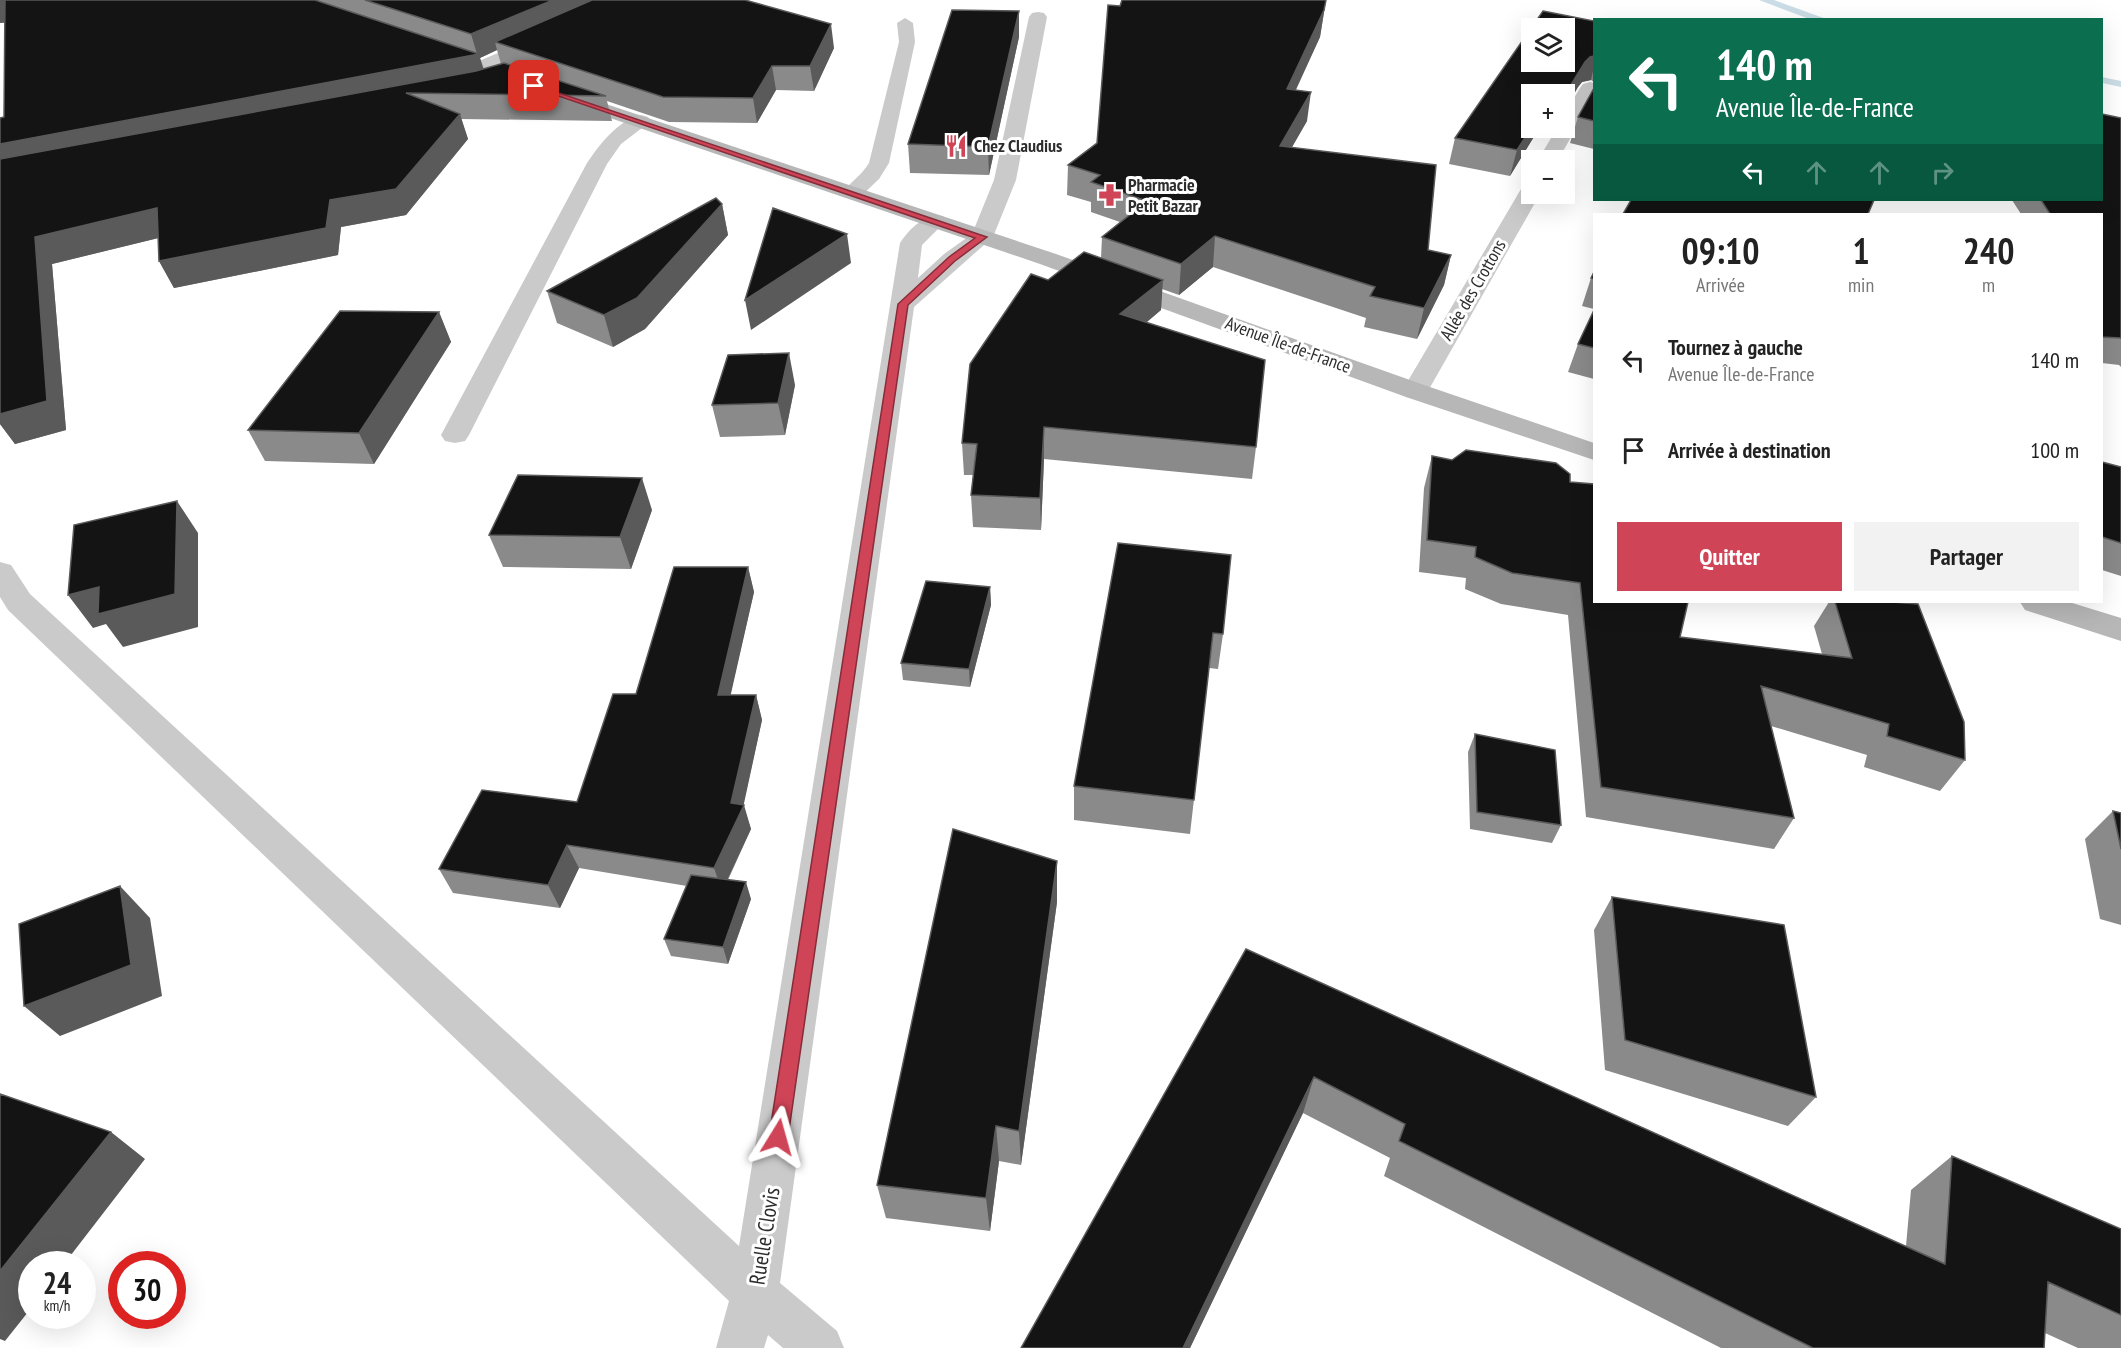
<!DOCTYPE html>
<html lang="fr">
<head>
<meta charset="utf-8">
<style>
  body { margin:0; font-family:"PT Sans Narrow",sans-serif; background:#f2f2f2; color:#222; height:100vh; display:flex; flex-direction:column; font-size:22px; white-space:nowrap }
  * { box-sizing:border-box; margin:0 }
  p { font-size:20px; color:#767676 }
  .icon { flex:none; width:33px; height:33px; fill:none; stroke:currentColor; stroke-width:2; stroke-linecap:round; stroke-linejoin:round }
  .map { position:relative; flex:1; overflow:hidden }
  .side { position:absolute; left:1593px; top:213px; width:510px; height:390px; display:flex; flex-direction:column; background:#fff; border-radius:0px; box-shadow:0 6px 24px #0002 }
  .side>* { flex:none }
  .banner { position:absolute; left:1593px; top:18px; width:510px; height:183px; border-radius:0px; box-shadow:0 6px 24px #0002; background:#0b6e4f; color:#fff; overflow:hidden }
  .buttons { position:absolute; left:1521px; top:18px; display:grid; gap:12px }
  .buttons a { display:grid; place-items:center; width:54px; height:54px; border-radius:0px; background:#fff; box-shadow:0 6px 24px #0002; font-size:30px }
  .speed { position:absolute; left:18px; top:1251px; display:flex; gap:12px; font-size:30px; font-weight:700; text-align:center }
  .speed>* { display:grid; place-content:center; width:78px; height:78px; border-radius:50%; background:#fff; box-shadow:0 6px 24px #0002; line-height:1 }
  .speed small { font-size:15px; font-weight:400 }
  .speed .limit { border:9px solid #d22; background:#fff; color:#111 }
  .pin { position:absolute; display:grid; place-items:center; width:51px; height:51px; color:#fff; margin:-26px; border-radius:12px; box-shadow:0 3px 9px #0006 }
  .me { position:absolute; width:66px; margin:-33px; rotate:8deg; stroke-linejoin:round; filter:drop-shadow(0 0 4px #0008) }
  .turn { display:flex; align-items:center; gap:21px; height:126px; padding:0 24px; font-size:27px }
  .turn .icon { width:78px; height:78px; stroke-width:2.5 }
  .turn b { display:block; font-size:42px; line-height:51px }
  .lanes { display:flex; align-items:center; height:57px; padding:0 24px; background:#0003; justify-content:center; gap:30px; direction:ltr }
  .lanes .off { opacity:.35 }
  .eta { display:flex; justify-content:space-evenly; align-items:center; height:102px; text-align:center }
  .eta b { font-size:36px; font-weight:600; line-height:42px }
  .button { display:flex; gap:12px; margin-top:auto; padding:12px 24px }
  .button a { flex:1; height:69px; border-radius:0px; background:#cf4457; color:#fff; font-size:24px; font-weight:600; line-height:69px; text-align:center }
  .button a+a { background:#f2f2f2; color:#222 }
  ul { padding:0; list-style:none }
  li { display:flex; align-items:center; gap:18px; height:90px; padding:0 24px }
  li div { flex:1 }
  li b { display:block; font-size:22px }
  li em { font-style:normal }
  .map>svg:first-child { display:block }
</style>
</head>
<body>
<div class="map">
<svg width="2121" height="1348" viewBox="0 0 2121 1348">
  <rect width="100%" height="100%" fill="#fff"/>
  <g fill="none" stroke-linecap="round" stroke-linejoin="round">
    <!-- stream -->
    <path fill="#cbdde6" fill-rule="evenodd" d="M1759 0H1774L1829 20H1812Z
      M2102 77 2121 81V87L2102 83Z"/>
    <!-- lane -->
    <path fill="#cacaca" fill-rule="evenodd" d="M905 18 913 23 915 42 889 163 879 179 859 198H845L842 194C850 182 862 175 869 163L899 42 897 23Z
      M536 37 542 39 544 42 542 45 486 71H474L472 67 474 63Z"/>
    <!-- street -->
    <path fill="#cacaca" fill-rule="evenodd" d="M1038 12 1044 13 1047 17 1016 180 993 237 914 307 780 1283 837 1331 844 1348H783L768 1335 764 1348H716L729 1301 8 610 0 597V562L11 565 30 594 739 1246 900 243C909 229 926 212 943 216L946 221 922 245 918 278 944 254 972 234 994 180 1029 17 1032 13Z
      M1590 82 1594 83V97L1558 160H1538L1557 128H1564V115L1580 88 1583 84Z
      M641 115 648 117 651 121 621 144 607 164 469 435 465 441 455 443 445 441 441 435 587 163C600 144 617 121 641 115Z
      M1532 183V194H1540L1428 391 1424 397 1415 399 1406 397 1402 391 1521 189 1524 184Z"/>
    <!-- secondary -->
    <path fill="#b7b7b7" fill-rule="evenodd" d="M567 91 1056 254 1424 385 1594 443V460L1406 397 1040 264 560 101 557 97 560 93Z
      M2020 602H2069L2121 618V641L2025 610Z"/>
  </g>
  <!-- wall -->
  <path fill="#8a8a8a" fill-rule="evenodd" d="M0 0H745L834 48 814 91 776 90 757 123 669 122 607 101 612 121 461 119 468 139 406 215 341 227 338 255 174 288 159 261 158 238 52 264 66 430 15 444 0 424V118L4 117 5 23H0ZM497 50 501 64 484 69 480 58Z
    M1122 0H1326L1320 37 1296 90 1307 121 1292 147 1428 250 1451 255 1444 285 1417 339 1364 327 1366 318 1213 267 1179 295 1162 289 1161 310 1146 323 1256 447 1252 479 1044 459 1041 530 973 527 971 495 973 475H964L962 443 1048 280 1101 258 1102 237 1120 222 1091 212V202L1067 195 1068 165 1097 143 1120 6Z
    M1594 21V82L1591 80 1582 82 1578 87 1568 104 1564 116V94H1532V128H1555L1548 138 1535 135 1510 176 1449 164 1455 138Z
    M1019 37 989 175 910 173 908 144Z
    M1594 88V149L1570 143 1578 117Z
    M2121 118V367L2119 365 2102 363V214H2021L2012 200H2102Z
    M722 204 728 235 645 329 613 347 557 323 547 291Z
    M1594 272V309L1582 306 1591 278Z
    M1594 310V379L1568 372 1578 344Z
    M439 312 451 342 374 464 265 461 248 430Z
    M795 385 785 435 720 437 712 405Z
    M1432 456 1570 482 1680 637 1822 654 1814 626 1829 602H1891L1965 760 1940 791 1864 767 1867 755 1771 726 1794 818 1774 849 1586 817 1568 615 1501 604 1465 589 1466 578 1419 572 1424 488Z
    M2102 462 2121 467V576L2102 570Z
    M652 510 631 569 503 567 489 535Z
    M1118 543 1223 634 1218 669 1209 668 1190 834 1074 820V786Z
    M748 567 754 592 730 695H756L762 720 743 805 751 829 728 880 751 899 728 964 671 956 664 939 687 886 579 868 560 908 453 893 439 869 577 802 636 694Z
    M990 587 991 605 970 687 903 680 901 663Z
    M1475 734 1561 825 1552 843 1470 829 1468 752Z
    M2113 811 2121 813V925L2100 919 2085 839Z
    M1057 861V902L1021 1165 999 1161 990 1231 886 1218 877 1185Z
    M1612 897 1816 1097 1788 1126 1605 1070 1594 930Z
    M1246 949 1906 1246 1911 1190 1952 1156 2121 1229V1348H2078L2045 1333 2044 1348H1721L1384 1176 1390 1158 1303 1113 1190 1348H1021Z"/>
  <!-- shaded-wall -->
  <path fill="#5a5a5a" d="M0 0H6L18 20 0 23Z
    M553 0H613L495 42 497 50 480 58 486 78 406 93 0 173V144L477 54 471 34Z
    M1326 0 1320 37 1283 117 1287 89Z
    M1019 11V37L989 175 988 147Z
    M831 24 834 48 814 91 810 66Z
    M1594 56V66L1591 80 1582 82 1578 87 1568 104 1564 116V101L1569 88 1585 62 1590 57Z
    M772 66 776 90 757 123 753 98Z
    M1311 92 1307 121 1276 175 1280 146Z
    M460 114 468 139 406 215 341 227 338 255 174 288 159 261 330 200Z
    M1532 127V128H1537L1535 135 1510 176 1517 150Z
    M1551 128H1555L1548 138Z
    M722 204 728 235 645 329 613 347 604 315Z
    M157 208 171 235 52 264 66 430 15 444 0 424V414L35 237Z
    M847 234 851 263 751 330 745 300Z
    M1215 236 1213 267 1179 295 1181 264Z
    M1451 255 1444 285 1417 339 1424 308Z
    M1163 280 1161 310 1119 345 1120 314Z
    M439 312 451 342 374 464 359 433Z
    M789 353 795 385 785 435 778 403Z
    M1044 427V459L1041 530 1040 498Z
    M642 478 652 510 631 569 620 537Z
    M177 501 198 533V627L123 647 106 624 93 628 68 595Z
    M748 567 754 592 725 720 718 695Z
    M990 587 991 605 970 687 969 669Z
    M756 695 762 720 743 808 744 805 751 829 722 891 714 868 731 803Z
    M567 845 579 868 560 908 548 885Z
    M1057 861V902L1021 1165 1019 1131Z
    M746 882 751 899 728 964 723 947Z
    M120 886 150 918 162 996 60 1036 24 1006Z
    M1314 1077 1303 1113 1190 1348H1183Z
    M996 1126 999 1161 990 1231 986 1198Z
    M111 1132 145 1159 64 1264H32V1307L5 1341 0 1339V1271Z"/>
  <!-- building -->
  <path fill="#141414" stroke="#5a5a5a" stroke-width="1.5" fill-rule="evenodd" d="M5 0H315L479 54 0 144V118L4 117Z
    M365 0H553L471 34Z
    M592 0H745L831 24 810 66H772L753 98 663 97 495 42Z
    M1122 0H1326L1324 10 1287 89 1311 92 1280 146 1436 165 1428 250 1451 255 1424 308 1370 296 1375 287 1215 236 1181 264 1102 237 1147 201 1091 182 1100 175 1068 165 1097 143 1108 5 1120 6Z
    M952 10 1019 11 988 147 908 144Z
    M1543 11 1594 21V56L1590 57 1585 62 1569 88V100L1564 101V94H1532V127L1517 150 1455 138ZM1532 28H1564V62H1532Z
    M504 63 606 96 406 93 460 114 396 189 330 200 326 228 159 261 157 208 35 237 47 401 0 414V159L476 71Z
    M1594 88V121L1578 117Z
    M2102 114 2121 118V338L2102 337V214H2050L2041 200H2102Z
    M716 198 722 204 637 298 604 315 547 291Z
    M1631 200H1874L1868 214H1623Z
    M773 208 847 234 745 300Z
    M1084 252 1163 280 1120 314 1265 360 1256 447 1044 427 1040 498 971 495 977 444 962 443 970 364 1031 274 1048 280Z
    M1594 272V279L1591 278Z
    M1594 310V348L1578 344Z
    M340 311 439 312 359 433 248 430Z
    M789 353 778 403 712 405 728 355Z
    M1466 450 1556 463 1570 474V482L1594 484V602H1688L1680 637 1852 658 1835 602H1891L1918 604 1964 722 1965 760 1887 736 1889 724 1761 686 1794 818 1601 787 1580 583 1512 573 1475 557 1476 547 1427 540 1432 456 1452 460Z
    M2102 462 2121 467V543L2102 537Z
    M518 475 642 478 620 537 489 535Z
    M177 501 175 594 98 614 99 587 68 595 74 525Z
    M1118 543 1231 555 1223 634 1213 633 1194 800 1074 786Z
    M674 567H748L718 695H756L731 803 744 805 714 868 567 845 548 885 439 869 482 790 577 802 613 694H636Z
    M926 581 990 587 969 669 901 663Z
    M1475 734 1555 750 1561 825 1477 812Z
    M2113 811 2121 813V849Z
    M953 829 1057 861 1019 1131 996 1126 986 1198 877 1185Z
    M691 875 746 882 723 947 664 939Z
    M120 886 131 965 24 1006 19 924Z
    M1612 897 1784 925 1816 1097 1625 1040Z
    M1246 949 1945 1264 1952 1156 2121 1229V1315L2048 1282 2044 1348H1813L1399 1141 1405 1124 1314 1077 1183 1348H1021Z
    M0 1094 111 1132 0 1271Z"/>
  <!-- route -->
  <path fill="#cf4457" stroke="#872c39" stroke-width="1.5" d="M532 84 987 237 955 261 908 305 788 1137 785 1143 778 1146 772 1143 769 1137 898 304 949 257 975 238 532 87Z"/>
  <!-- icons -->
  <defs>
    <g id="restaurant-bare" transform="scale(1.8)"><path d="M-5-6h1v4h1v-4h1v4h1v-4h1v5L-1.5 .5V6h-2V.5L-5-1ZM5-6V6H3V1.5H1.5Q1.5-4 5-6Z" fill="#cf4457" stroke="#fff" stroke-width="2.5" paint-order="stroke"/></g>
    <g id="pharmacy-bare" transform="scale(1.8)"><path d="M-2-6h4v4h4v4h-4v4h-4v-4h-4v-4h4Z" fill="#cf4457" stroke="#fff" stroke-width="2.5" paint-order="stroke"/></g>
  </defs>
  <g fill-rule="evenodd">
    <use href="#restaurant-bare" x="956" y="146"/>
    <use href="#pharmacy-bare" x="1110" y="195"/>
  </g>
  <g text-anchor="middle" stroke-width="6" stroke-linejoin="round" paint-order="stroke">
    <!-- far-poi labels -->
    <g font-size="18" font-weight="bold" fill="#2d2d2d" stroke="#fff" text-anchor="start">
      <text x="974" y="152">Chez Claudius</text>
      <text x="1128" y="191">Pharmacie<tspan x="1128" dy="21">Petit Bazar</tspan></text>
    </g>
    <!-- far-street labels -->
    <g font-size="18" fill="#2d2d2d" stroke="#fff">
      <text transform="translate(1473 290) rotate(-60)" y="6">Allée des Crottons</text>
      <text transform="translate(1288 345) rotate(20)" y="6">Avenue Île-de-France</text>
    </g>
    <!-- street labels -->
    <g font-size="22" fill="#2d2d2d" stroke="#fff">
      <text transform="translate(764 1236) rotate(-81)" y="8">Ruelle Clovis</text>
    </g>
  </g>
</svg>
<div class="buttons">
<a><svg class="icon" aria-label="layers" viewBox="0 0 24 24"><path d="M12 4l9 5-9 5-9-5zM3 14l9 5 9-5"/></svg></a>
<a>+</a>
<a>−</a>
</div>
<div class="speed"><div>24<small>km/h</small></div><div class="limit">30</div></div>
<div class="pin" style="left:534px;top:86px;background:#d93025"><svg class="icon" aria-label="arrive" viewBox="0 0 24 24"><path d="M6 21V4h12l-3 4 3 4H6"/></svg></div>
<svg class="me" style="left:778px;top:1137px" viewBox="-20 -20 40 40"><path d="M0-17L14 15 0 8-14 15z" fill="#cf4457" stroke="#fff" stroke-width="4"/></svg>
<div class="banner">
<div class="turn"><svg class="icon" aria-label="left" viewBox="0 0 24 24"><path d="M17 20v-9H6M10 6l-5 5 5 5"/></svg><div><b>140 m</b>Avenue Île-de-France</div></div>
<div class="lanes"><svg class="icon" aria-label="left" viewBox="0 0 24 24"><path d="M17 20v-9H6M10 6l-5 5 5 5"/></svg><svg class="icon off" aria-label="ahead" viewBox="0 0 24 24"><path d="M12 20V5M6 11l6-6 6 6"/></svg><svg class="icon off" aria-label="ahead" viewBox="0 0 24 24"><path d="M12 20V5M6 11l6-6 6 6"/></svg><svg class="icon off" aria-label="right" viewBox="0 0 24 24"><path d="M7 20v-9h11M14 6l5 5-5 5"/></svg></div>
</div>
<section class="side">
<div class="eta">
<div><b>09:10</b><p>Arrivée</p></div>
<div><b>1</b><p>min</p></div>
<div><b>240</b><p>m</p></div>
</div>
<ul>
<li><svg class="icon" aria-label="left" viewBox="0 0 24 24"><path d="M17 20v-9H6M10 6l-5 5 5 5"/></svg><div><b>Tournez à gauche</b><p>Avenue Île-de-France</p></div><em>140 m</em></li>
<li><svg class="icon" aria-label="arrive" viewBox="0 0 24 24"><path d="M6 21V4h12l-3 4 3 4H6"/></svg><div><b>Arrivée à destination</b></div><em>100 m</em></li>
</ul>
<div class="button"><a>Quitter</a><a>Partager</a></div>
</section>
</div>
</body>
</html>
